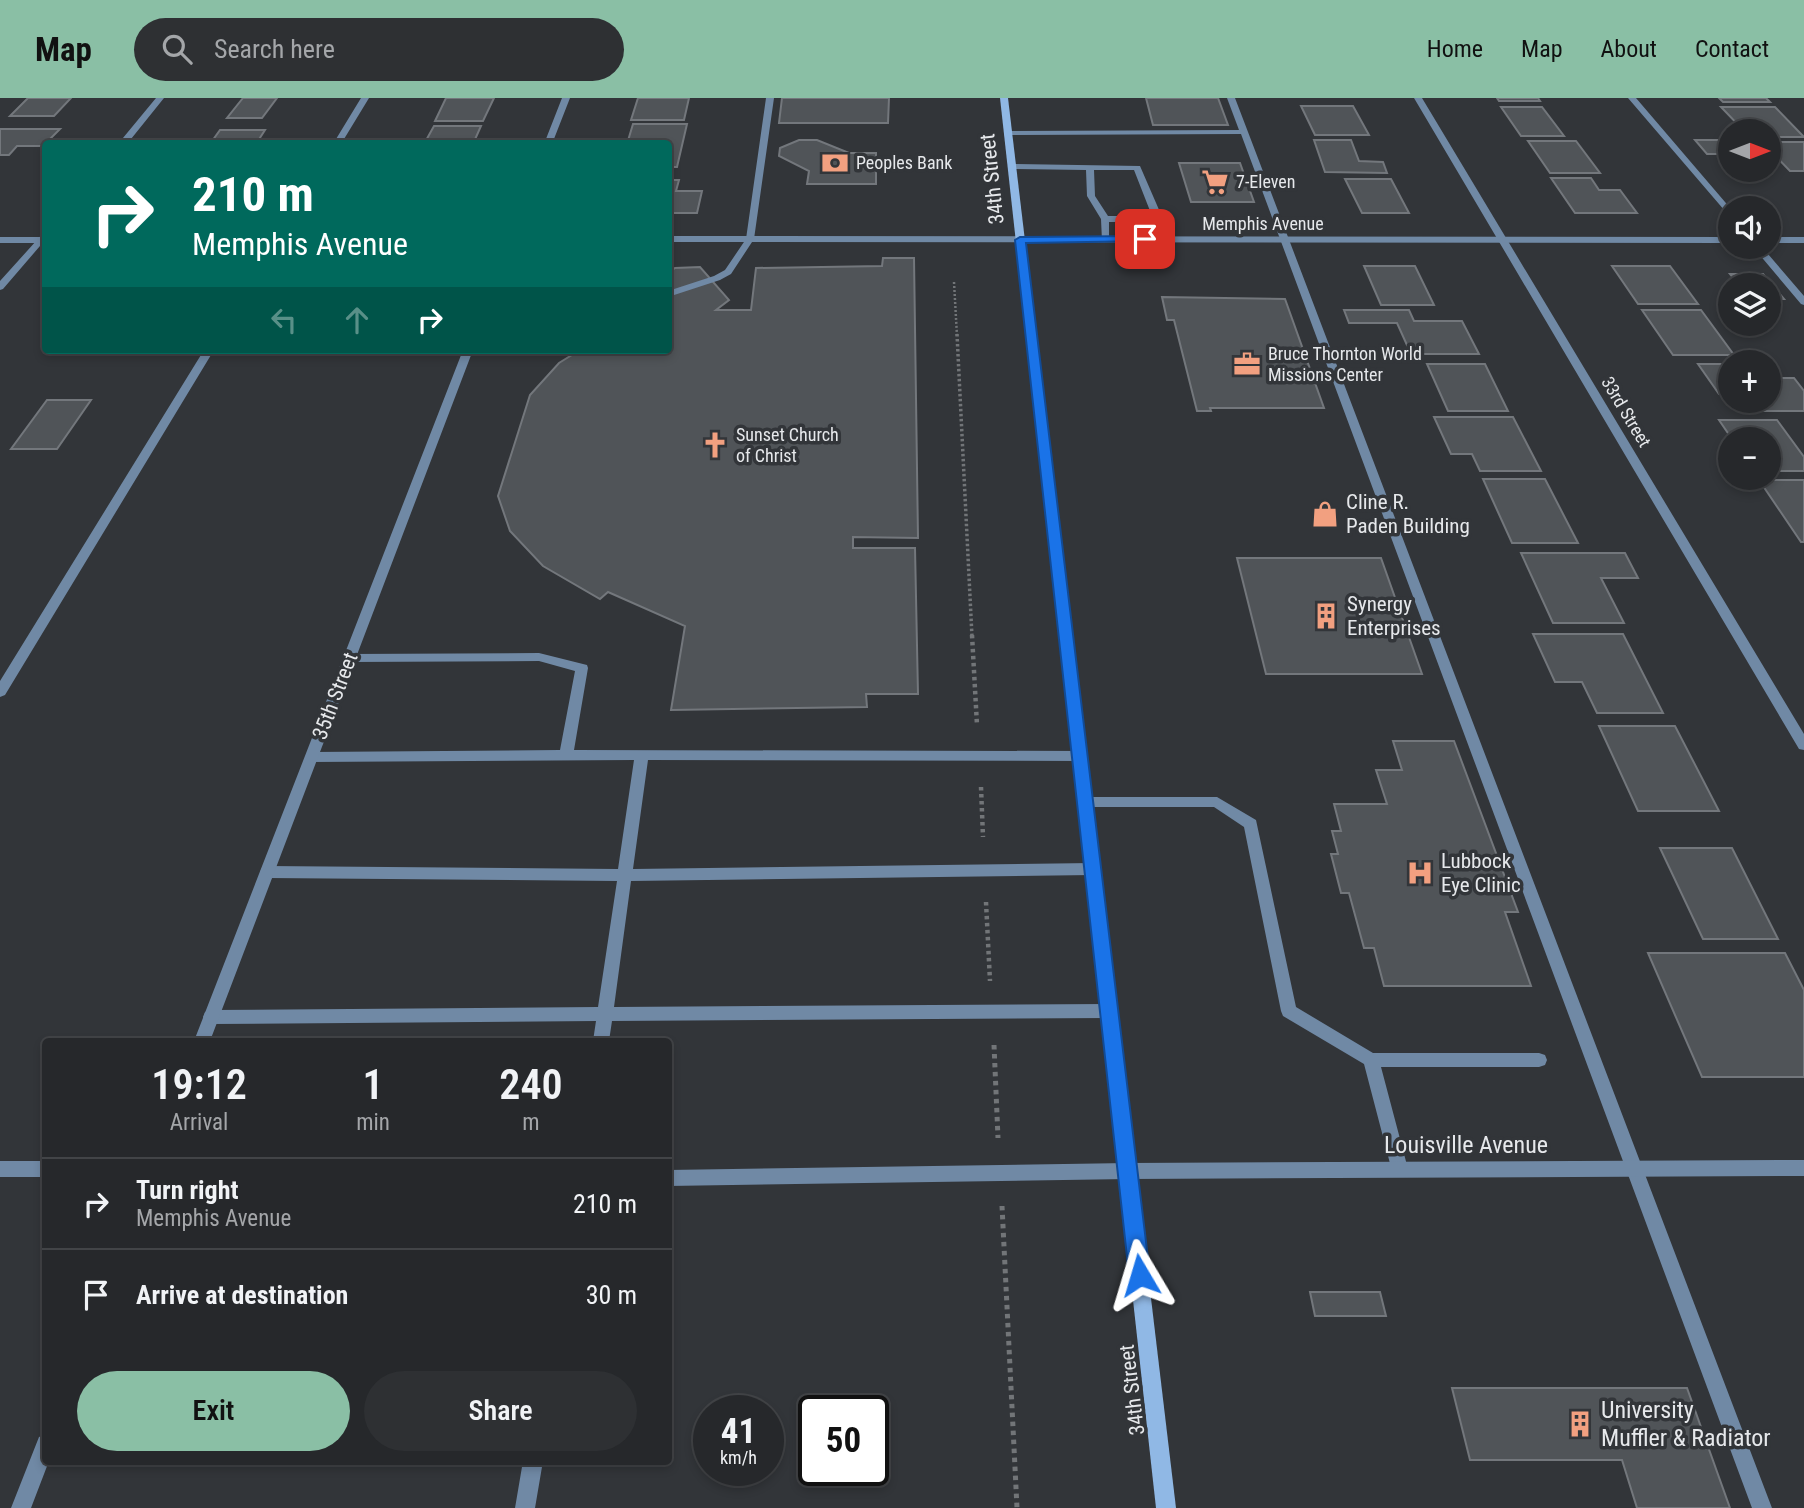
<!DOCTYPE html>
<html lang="en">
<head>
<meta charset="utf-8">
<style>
  body { margin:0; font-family:"Roboto Condensed",sans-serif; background:#2e3033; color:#f1f3f6; height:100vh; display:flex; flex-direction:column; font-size:26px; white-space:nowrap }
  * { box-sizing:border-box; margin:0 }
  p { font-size:23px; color:#a4a6a9 }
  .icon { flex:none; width:38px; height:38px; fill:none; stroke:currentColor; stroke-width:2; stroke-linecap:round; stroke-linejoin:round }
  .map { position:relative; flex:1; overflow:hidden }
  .sheet { position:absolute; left:42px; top:940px; width:630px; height:427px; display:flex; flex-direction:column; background:#26282b; border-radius:7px; box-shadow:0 4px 10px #0003,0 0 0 2px #424447 }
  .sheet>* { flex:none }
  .top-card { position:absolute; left:42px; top:42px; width:630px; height:214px; border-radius:7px; box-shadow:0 4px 10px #0003,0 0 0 2px #424447; background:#00695c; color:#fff; overflow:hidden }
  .needle { width:46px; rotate:90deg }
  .buttons { position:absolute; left:1718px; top:21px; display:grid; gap:14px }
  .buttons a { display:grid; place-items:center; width:63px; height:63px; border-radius:50%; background:#26282b; box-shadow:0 4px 10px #0003,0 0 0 2px #424447; font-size:35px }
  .speed { position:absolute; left:693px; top:1297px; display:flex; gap:14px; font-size:35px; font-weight:700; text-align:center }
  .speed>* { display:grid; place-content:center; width:91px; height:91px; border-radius:50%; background:#26282b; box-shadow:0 4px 10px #0003,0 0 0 2px #424447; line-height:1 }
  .speed small { font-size:18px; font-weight:400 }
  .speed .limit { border:4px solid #111; border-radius:10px; background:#fff; color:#111 }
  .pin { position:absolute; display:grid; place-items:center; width:60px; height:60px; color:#fff; margin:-30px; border-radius:14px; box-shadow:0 4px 10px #0006 }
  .me { position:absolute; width:77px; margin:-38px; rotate:353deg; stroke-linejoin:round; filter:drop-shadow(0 0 5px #0008) }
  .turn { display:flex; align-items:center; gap:24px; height:147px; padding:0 35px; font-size:32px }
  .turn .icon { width:91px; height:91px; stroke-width:2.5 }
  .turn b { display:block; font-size:49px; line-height:60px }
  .lanes { display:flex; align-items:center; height:66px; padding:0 35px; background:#0003; justify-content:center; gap:35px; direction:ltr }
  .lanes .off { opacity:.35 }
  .eta { display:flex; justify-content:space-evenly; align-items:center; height:119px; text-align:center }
  .eta b { font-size:42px; font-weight:600; line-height:49px }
  .button { display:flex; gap:14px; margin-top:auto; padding:14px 35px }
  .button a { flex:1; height:80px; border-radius:42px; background:#8abfa5; color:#111; font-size:28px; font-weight:600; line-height:80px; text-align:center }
  .button a+a { background:#2e3033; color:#f1f3f6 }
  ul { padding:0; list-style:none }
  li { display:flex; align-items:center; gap:21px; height:91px; padding:0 35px; border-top:2px solid #424447 }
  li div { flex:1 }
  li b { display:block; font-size:26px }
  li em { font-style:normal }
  header { display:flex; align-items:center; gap:42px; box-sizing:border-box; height:98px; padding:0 35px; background:#8abfa5; color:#111 }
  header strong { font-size:33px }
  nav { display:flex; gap:38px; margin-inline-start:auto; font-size:24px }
  .search { width:490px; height:63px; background:#2e3033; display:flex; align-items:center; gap:18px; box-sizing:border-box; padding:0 24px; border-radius:38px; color:#a4a6a9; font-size:26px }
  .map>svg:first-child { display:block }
</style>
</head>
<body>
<header>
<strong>Map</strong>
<div class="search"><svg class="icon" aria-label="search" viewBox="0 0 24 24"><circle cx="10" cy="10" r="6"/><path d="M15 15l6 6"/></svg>Search here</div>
<nav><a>Home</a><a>Map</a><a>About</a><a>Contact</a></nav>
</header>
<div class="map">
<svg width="1804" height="1410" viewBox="0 0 1804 1410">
  <rect width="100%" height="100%" fill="#323539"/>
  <!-- building -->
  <path fill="#505458" stroke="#73777c" stroke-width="2" d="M28 0H71L54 18H10Z
    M243 0H277L262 20H227Z
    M446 0H494L483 23H435Z
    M638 0H689L684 22H631Z
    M782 0H889L888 25H779Z
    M1146 0H1218L1228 27H1153Z
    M1497 0H1538L1540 3H1499Z
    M1719 0H1766L1770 4H1723Z
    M1301 8H1353L1369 37H1315Z
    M1501 9H1542L1564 38H1521Z
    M1721 9H1775L1804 39H1769V33H1744Z
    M633 26H687L677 69H668V46H627Z
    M434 28H481L473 46H424Z
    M0 31H60L43 48H17L9 57H0Z
    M220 32H265L256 46H210Z
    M799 42H817L849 55H876V86H807L809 73 779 58 780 50Z
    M1314 42H1351L1359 63 1383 64 1387 75 1325 74Z
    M1695 42H1723L1731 51V56H1707Z
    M1528 43H1576L1600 75H1550Z
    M1769 44H1804V73H1790L1769 51Z
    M1179 65H1240L1254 104H1191Z
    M1551 80H1591L1599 92H1620L1637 115H1575Z
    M1345 81H1391L1409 115H1362Z
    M668 82H679L676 93H702L697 115H668Z
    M883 160H914L918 440 853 439V450H915L918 596H866L867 609 671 612 685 528 608 494 600 501 543 468 510 433 498 398 530 297 559 265 580 252H668V175L675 170 700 169 729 202 716 212H751L756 170 882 168Z
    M1364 168H1415L1434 207H1381Z
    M1612 168H1670L1698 206H1638Z
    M1730 176H1763L1784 201H1769V187H1739Z
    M1162 199 1285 201 1324 310H1210L1211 313H1197L1174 222H1167Z
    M1344 212H1409L1414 223H1462L1479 256H1411L1397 225H1349Z
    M1642 212H1701L1734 257H1673Z
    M82 252H155L80 254Z
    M1427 266H1485L1508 313H1448Z
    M1698 266H1722L1731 278V296H1719Z
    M1769 280H1794L1804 293V313H1761L1754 303H1769Z
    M47 302H91L57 351H11Z
    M1434 319H1513L1541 373H1480L1472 356H1451Z
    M1719 322H1777L1804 359V373H1769V341H1732Z
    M1483 381H1545L1578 445H1512Z
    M1759 382H1804V444H1801Z
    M1521 455H1625L1638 480H1601L1624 525H1553Z
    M1237 460H1381L1422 576H1266Z
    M1533 536H1623L1663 615H1597L1582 584H1555Z
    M1599 628H1675L1719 713H1638Z
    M1393 643H1454L1518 814H1505L1531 888H1384L1374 850H1364L1349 795H1341L1331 756H1338L1332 733H1341L1334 706H1387L1376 672H1402Z
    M1660 750H1732L1778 841H1703Z
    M1648 855H1785L1804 892V979H1702Z
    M1310 1194H1380L1386 1218H1315Z
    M1452 1290H1687L1730 1410H1637L1622 1362H1470Z"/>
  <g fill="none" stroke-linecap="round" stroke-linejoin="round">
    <!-- path-far3 -->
    <path stroke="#727578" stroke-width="2.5" stroke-dasharray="2 2" stroke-linecap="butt" d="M954 184 957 238"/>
    <!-- path-far2 -->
    <path stroke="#727578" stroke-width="3.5" stroke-dasharray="2.5 2.5" stroke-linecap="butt" d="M957 236 972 539"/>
    <!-- path-far1 -->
    <path stroke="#727578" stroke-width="4.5" stroke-dasharray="3.5 3.5" stroke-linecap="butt" d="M972 537 977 627
      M981 689 983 739
      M986 804 990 883"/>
    <!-- path -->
    <path stroke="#727578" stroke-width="5" stroke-dasharray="4.5 4.5" stroke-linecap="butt" d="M994 947 998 1040
      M1002 1108 1017 1410"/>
    <!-- service -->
    <path fill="#7089a5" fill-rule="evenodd" d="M361 0H369L341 46H333Z
      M766 0H774L754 141 731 176 720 182 668 199V193L714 178 725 172 746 141Z
      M1227 0H1235L1248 34 1772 1410H1752L1241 36 1008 37 1004 35 1008 33 1239 32Z
      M1628 0H1636L1731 111V120Z
      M1012 66 1140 68 1163 121 1169 141 1162 143 1154 124H1109V141L1102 143 1101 121 1087 98 1086 72 1009 71 1008 69ZM1094 72H1134L1152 118H1108L1095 98Z
      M1753 149H1762L1804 198V207L1801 206Z
      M204 252H214L5 597 0 599V583Z
      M539 555 587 567 588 570 574 652 1080 653 1087 658 1080 663 648 662 633 771 1093 765 1098 767 1100 771 1098 775 1093 777 631 783 614 909 1109 906 1115 908 1117 913 1115 918 1109 920 612 923 609 943H593L596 923 211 926 205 924 203 919 205 914 211 912 598 909 617 783 267 780 262 778 260 774 262 770 267 768 618 771 634 662 312 664 305 659 312 654 560 652 575 573 539 563 350 564 344 560 350 556Z
      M1086 699H1217L1256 722 1296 909 1373 955H1539L1545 957 1547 962 1545 967 1539 969H1381L1408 1071 1405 1077 1399 1079 1393 1077 1364 966 1283 918 1281 913 1244 729 1214 709H1086L1081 708 1079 704 1081 700Z
      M1128 1065 1134 1067 1137 1073 1134 1079 1128 1081 668 1088V1072Z
      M523 1363H543L535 1410H515Z"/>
    <!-- minor -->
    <path fill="#7089a5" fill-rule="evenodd" d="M156 0H164L127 46H118Z
      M562 0H570L552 46H544Z
      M1414 0H1422L1804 636V652L1799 651Z
      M46 132V141L3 191 0 192V183Z
      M463 252H473L210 943H194Z
      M1804 1062V1078L1128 1081 1122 1079 1119 1073 1122 1067 1128 1065Z
      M0 1063H46V1079H0Z
      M46 1336V1363H49L31 1410H11L39 1339Z"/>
    <!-- tertiary -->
    <path fill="#7089a5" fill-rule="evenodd" d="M668 138 1731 139V145L668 144Z
      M0 139H46V145H0Z
      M1769 139H1804V145H1769Z"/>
    <!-- secondary -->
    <path fill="#90b8e5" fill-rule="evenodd" d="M1000 0H1008L1176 1410H1156Z"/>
  </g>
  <!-- route -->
  <path fill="#1a73e8" stroke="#114b97" stroke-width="2" d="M1145 138 1150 141 1149 143 1026 145 1150 1177 1147 1184 1140 1187 1132 1184 1129 1177 1015 142 1020 139Z"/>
  <!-- icons -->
  <defs>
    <g id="bank-bare" transform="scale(2.1)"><path d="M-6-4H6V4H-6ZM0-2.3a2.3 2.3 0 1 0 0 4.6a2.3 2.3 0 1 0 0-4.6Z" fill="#f2a080" stroke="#323539" stroke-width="2.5" paint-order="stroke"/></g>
    <g id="supermarket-bare" transform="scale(2.1)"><path d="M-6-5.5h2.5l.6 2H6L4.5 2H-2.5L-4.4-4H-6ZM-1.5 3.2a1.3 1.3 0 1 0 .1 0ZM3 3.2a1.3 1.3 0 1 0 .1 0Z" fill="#f2a080" stroke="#323539" stroke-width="2.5" paint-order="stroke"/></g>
    <g id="office-bare" transform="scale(2.1)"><path d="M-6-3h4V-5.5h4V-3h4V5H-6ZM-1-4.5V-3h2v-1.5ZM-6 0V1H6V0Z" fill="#f2a080" stroke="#323539" stroke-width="2.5" paint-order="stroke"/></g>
    <g id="church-bare" transform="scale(2.1)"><path d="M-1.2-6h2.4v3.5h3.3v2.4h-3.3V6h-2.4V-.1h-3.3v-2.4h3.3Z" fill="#f2a080" stroke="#323539" stroke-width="2.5" paint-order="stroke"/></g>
    <g id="shop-bare" transform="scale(2.1)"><path d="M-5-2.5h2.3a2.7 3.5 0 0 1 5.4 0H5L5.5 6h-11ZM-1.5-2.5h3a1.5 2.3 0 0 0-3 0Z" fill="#f2a080" stroke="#323539" stroke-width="2.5" paint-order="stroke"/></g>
    <g id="building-bare" transform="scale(2.1)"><path d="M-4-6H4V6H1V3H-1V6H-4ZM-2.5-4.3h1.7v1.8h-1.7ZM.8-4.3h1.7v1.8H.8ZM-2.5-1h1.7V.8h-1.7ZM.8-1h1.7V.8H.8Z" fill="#f2a080" stroke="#323539" stroke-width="2.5" paint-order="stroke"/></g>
    <g id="hospital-bare" transform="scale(2.1)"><path d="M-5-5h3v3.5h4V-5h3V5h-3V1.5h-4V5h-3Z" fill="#f2a080" stroke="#323539" stroke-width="2.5" paint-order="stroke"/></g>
  </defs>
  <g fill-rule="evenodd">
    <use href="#bank-bare" x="835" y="65"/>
    <use href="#supermarket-bare" x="1215" y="84"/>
    <use href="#office-bare" x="1247" y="266"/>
    <use href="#church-bare" x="715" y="347"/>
    <use href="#shop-bare" x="1325" y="416"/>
    <use href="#building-bare" x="1326" y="518"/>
    <use href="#hospital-bare" x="1420" y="775"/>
    <use href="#building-bare" x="1580" y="1326"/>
  </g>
  <g text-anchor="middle" stroke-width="7" stroke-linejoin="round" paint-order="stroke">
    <!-- far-poi labels -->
    <g font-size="18" fill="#e6e8eb" stroke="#323539" text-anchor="start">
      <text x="856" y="71">Peoples Bank</text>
      <text x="1236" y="90">7-Eleven</text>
      <text x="1268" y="262">Bruce Thornton World<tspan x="1268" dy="21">Missions Center</tspan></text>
      <text x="736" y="343">Sunset Church<tspan x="736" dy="21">of Christ</tspan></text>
    </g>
    <!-- far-street labels -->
    <g font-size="18" fill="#e6e8eb" stroke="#323539">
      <text x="1263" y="132">Memphis Avenue</text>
      <text transform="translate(1626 314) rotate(59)" y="6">33rd Street</text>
    </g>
    <!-- street labels -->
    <g font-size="21" fill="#e6e8eb" stroke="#323539">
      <text transform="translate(992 81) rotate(-96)" y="7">34th Street</text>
      <text transform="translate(335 598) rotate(-69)" y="7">35th Street</text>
      <text transform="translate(1132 1292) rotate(-97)" y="7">34th Street</text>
    </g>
    <!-- poi labels -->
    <g font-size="21" fill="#e6e8eb" stroke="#323539" text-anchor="start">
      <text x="1346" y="411">Cline R.<tspan x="1346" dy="24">Paden Building</tspan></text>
      <text x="1347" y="513">Synergy<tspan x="1347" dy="24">Enterprises</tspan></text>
      <text x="1441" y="770">Lubbock<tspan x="1441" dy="24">Eye Clinic</tspan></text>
    </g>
    <!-- near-street labels -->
    <g font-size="24" fill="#e6e8eb" stroke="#323539">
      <text x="1466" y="1055">Louisville Avenue</text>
    </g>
    <!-- near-poi labels -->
    <g font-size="24" fill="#e6e8eb" stroke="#323539" text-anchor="start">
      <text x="1601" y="1320">University<tspan x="1601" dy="28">Muffler &amp; Radiator</tspan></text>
    </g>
  </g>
</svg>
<div class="buttons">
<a><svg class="needle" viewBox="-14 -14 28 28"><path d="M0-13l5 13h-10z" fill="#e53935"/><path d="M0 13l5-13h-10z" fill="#a4a6a9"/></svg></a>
<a><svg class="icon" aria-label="sound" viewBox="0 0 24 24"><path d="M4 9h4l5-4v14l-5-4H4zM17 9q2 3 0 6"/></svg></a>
<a><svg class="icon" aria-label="layers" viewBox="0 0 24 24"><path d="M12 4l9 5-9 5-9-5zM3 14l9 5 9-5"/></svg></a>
<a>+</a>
<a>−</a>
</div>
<div class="speed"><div>41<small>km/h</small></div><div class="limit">50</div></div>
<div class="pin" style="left:1145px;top:141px;background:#d93025"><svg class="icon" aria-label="arrive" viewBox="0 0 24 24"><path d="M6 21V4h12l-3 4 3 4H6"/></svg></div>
<svg class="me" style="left:1140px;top:1177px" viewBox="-20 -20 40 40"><path d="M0-17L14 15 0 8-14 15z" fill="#1a73e8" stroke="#fff" stroke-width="4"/></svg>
<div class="top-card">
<div class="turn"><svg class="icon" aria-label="right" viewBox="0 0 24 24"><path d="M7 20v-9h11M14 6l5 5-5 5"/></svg><div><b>210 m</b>Memphis Avenue</div></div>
<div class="lanes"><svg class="icon off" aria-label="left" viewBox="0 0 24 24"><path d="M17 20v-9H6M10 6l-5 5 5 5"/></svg><svg class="icon off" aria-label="ahead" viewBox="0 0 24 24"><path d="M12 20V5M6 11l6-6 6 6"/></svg><svg class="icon" aria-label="right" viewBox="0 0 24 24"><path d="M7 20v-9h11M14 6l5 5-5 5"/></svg></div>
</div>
<section class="sheet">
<div class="eta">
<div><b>19:12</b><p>Arrival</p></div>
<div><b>1</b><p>min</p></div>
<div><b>240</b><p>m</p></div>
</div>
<ul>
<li><svg class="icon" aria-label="right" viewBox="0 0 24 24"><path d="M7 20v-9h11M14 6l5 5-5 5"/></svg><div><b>Turn right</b><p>Memphis Avenue</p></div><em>210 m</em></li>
<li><svg class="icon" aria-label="arrive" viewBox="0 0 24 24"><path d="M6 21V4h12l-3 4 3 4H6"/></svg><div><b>Arrive at destination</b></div><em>30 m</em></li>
</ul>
<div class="button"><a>Exit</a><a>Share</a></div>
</section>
</div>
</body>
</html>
